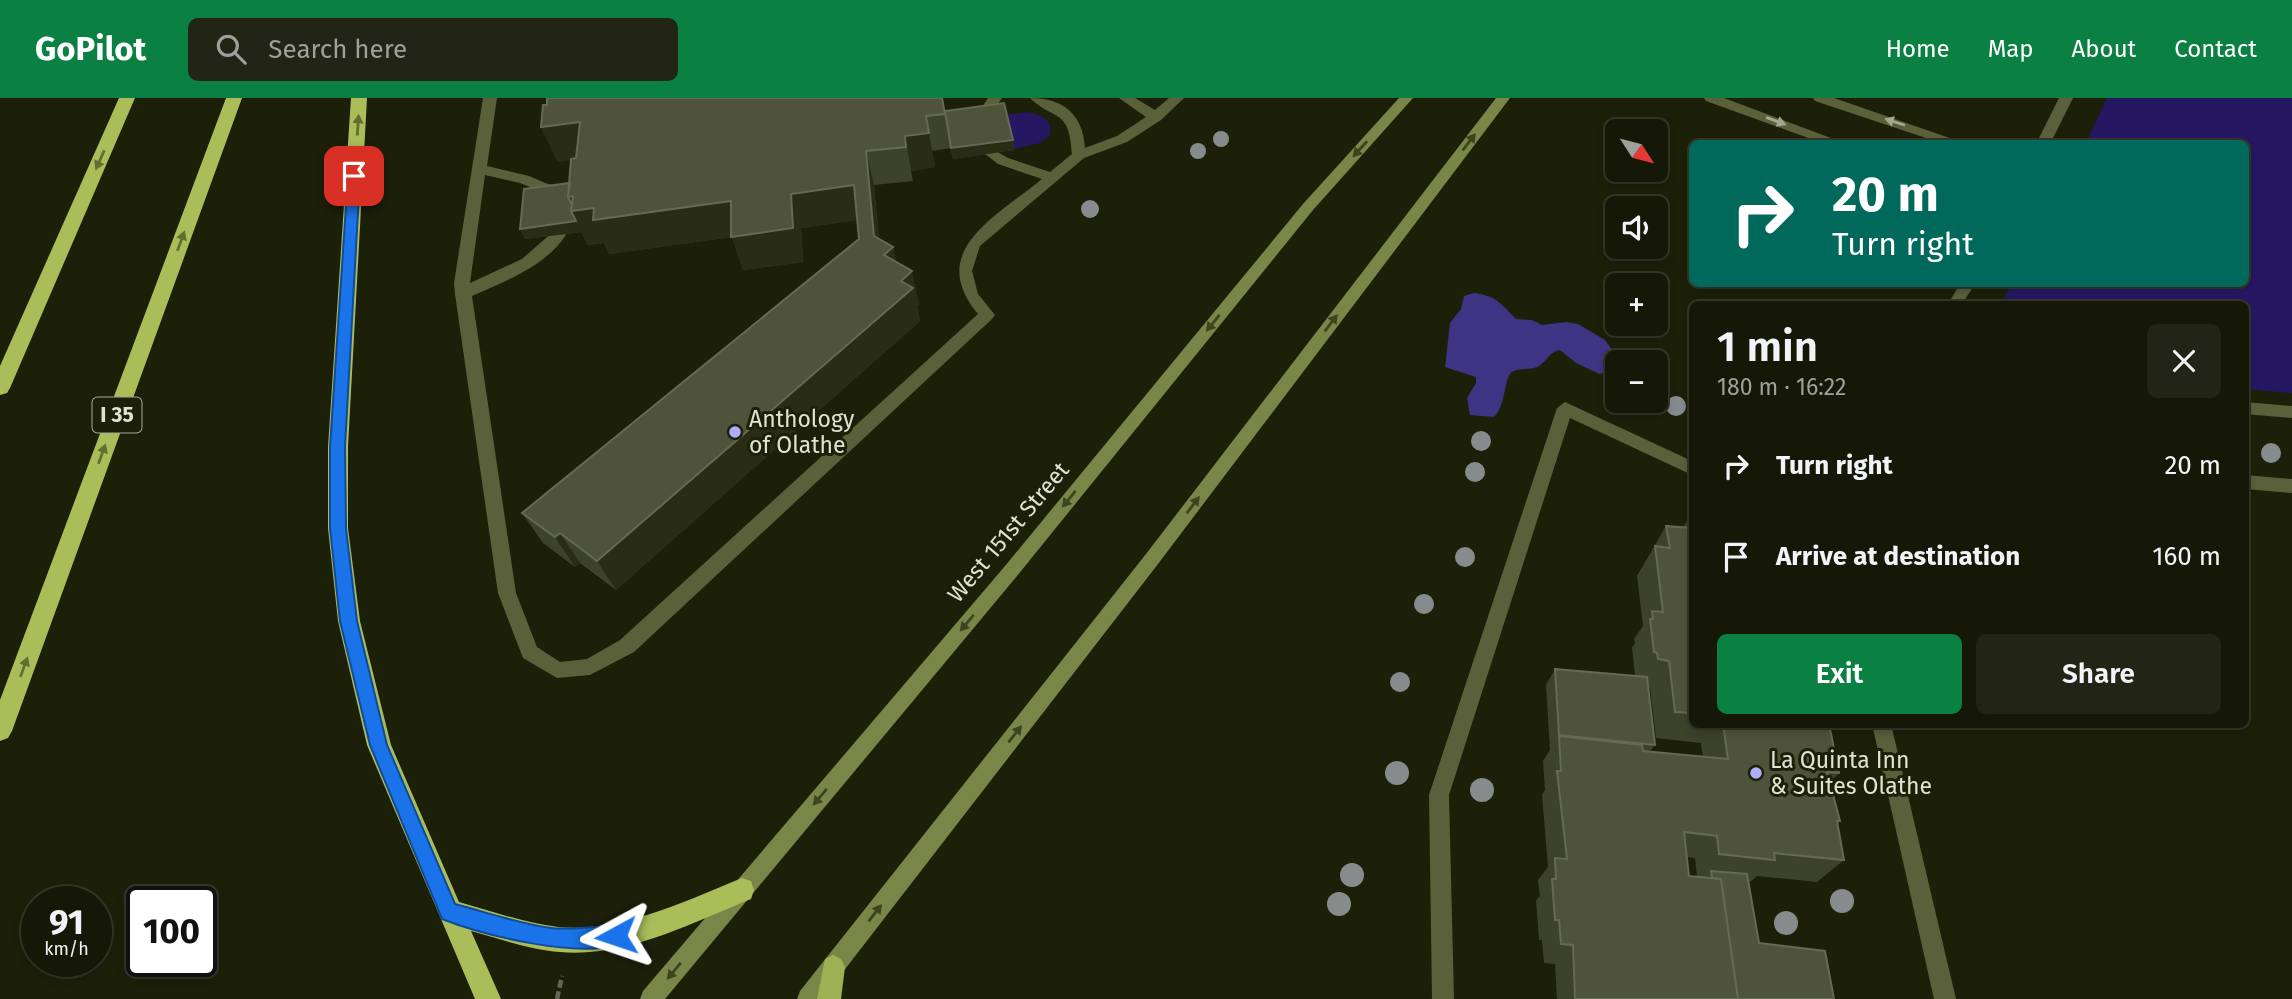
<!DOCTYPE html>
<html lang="en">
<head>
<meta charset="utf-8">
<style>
  body { margin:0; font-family:"Fira Sans",sans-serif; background:#222515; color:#f1f3f6; height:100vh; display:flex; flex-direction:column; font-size:26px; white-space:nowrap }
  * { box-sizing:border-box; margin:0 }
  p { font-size:23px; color:#9da09b }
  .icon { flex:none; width:38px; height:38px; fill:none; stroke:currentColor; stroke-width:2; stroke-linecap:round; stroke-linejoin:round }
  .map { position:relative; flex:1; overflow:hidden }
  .panel { position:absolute; left:1689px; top:203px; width:560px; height:427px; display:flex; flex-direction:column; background:#151807; border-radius:10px; box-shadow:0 4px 10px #0003,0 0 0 2px #343728 }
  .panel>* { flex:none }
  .hud { position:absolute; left:1689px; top:42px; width:560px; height:147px; border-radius:10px; box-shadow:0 4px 10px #0003,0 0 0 2px #343728; background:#00695c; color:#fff; overflow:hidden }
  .needle { width:46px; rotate:126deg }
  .controls { position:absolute; left:1605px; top:21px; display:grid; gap:14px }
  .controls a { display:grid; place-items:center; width:63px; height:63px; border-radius:10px; background:#151807; box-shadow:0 4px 10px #0003,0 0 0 2px #343728; font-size:35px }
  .speed { position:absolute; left:21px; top:788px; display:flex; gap:14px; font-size:35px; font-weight:700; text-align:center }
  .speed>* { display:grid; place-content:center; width:91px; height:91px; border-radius:50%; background:#151807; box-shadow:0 4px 10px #0003,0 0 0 2px #343728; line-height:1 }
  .speed small { font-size:18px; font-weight:400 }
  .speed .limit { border:4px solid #111; border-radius:10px; background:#fff; color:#111 }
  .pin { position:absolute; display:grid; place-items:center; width:60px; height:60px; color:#fff; margin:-30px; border-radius:14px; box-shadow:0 4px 10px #0006 }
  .me { position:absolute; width:77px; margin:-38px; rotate:265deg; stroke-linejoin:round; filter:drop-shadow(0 0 5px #0008) }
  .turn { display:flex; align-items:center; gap:24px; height:147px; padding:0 28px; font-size:32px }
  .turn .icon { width:91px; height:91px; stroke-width:2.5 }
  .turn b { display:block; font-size:49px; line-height:60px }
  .round { display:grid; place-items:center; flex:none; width:74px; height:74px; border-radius:10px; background:#222515 }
  .head { display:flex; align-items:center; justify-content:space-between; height:119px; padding:0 28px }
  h1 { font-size:42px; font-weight:600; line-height:52px }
  .primary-button { display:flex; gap:14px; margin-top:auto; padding:14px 28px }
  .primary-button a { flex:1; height:80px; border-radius:10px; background:#0b8043; color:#fff; font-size:28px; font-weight:600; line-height:80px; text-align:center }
  .primary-button a+a { background:#222515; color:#f1f3f6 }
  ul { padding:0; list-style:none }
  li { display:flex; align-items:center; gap:21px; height:91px; padding:0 28px }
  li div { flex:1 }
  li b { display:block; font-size:26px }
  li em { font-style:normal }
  header { display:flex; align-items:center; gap:42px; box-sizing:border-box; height:98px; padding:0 35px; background:#0b8043; color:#fff }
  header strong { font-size:33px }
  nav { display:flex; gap:38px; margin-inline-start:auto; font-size:24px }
  .search { width:490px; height:63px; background:#222515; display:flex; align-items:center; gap:18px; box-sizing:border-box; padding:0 24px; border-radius:10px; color:#9da09b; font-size:26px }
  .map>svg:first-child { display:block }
</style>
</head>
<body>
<header>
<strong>GoPilot</strong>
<div class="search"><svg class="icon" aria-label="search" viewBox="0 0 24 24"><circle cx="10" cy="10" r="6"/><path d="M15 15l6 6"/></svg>Search here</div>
<nav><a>Home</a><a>Map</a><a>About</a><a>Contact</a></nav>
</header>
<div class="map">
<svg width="2292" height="901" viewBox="0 0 2292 901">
  <rect width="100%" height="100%" fill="#1c2009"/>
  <!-- green -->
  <path fill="#261763" d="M2107 0H2292V295L2245 291V206H2001L2012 186H2245V46L2086 45Z
    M1026 14C1040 16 1053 20 1050 37L1040 45 1014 51 1006 17Z"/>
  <!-- forest -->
  <path fill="#3e3483" d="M1474 195C1497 198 1501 206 1516 221L1532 222 1542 227 1566 224 1578 226 1605 242 1621 264H1617V271L1600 276 1576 265 1560 252C1549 254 1548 262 1539 268 1531 273 1519 269 1512 274 1504 279 1506 308 1494 319L1470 317 1467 300 1476 285V279L1445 269 1450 225 1461 211 1464 198Z"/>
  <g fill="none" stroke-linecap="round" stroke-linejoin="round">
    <!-- path -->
    <path stroke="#636753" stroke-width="4.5" stroke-dasharray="8 3.5" stroke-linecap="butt" d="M557 901 562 878"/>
    <!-- service -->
    <path fill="#59603a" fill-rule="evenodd" d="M483 0H497L487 68 529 78 567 94 569 97 562 102 520 85 485 77 470 185 522 161 554 133 559 132 566 137C545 169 505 183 472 198L516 495 537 549 560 564 587 561 620 542 978 216C925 153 997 118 1042 81L998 66 984 55 991 50 1008 60 1050 74 1072 56C1069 9 1055 24 1030 0 1063 0 1083 16 1085 50L1117 38 1146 19 1119 0H1135L1155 12 1169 0H1184L1161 22 1127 44 1084 60 980 148 972 173 978 196 995 217 992 221 634 554 590 577 557 580 523 560 498 495 455 196 454 185Z
      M988 0H1002L988 21H978L976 18Z
      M1565 304 1692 363V377L1570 320 1449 697 1454 901H1432L1429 697 1557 310Z
      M2245 304 2292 308V320L2245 316Z
      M2245 377 2292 381V395L2245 391Z"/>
    <!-- minor -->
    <path fill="#59603a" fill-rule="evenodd" d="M1704 0H1724L1847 46H1825L1706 3Z
      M1813 0H1834L1967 46H1944L1815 3Z
      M2059 0H2073L2050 46H2036Z
      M1960 186H1975L1962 206H1948Z
      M1872 626H1891L1956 901H1934Z"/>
    <!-- secondary -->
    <path fill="#7a8647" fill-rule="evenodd" d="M1399 0H1413L1313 112 1017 478 665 901H640L643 893 1005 468 1303 106Z
      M1496 0H1510L1158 466 822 901H797L800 893 1146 456Z"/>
    <!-- trunk -->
    <path fill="#a0b055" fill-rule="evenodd" d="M833 857 841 861 845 869 841 901H817L825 861Z"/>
    <!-- motorway -->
    <path fill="#abbd59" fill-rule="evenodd" d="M119 0H135L10 290 7 295 0 297V268Z
      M226 0H242L12 633 8 640 0 643V602Z
      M351 0H367L348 349V430L360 523 391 647 459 804C492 813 524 825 558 829 621 835 685 803 742 780L751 783 754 792 751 801C691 825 626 860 560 854 530 852 500 841 471 833L501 901H475L367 647 338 523 328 430V349Z"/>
  </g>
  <!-- trees -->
  <g fill="#888b8d">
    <circle cx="1221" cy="41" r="8"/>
    <circle cx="1198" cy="53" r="8"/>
    <circle cx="1090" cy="111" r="9"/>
    <circle cx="1676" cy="308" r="10"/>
    <circle cx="1481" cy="343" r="10"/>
    <circle cx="2271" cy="355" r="10"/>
    <circle cx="1475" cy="374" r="10"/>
    <circle cx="1465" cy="459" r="10"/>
    <circle cx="1424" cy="506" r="10"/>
    <circle cx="1400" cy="584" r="10"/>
    <circle cx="1397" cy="675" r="12"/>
    <circle cx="1482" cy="692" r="12"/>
    <circle cx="1352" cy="777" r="12"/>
    <circle cx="1842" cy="803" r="12"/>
    <circle cx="1339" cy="806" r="12"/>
    <circle cx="1786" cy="825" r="12"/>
  </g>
  <!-- wall -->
  <path fill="#3d422a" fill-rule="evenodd" d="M547 7 945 13 1013 42 1014 52 953 61 950 48 951 50 932 53 935 69 911 73 913 83 874 87 879 141 893 149 896 164 919 206 917 208 920 223 616 492 580 465 575 469 543 445 522 415 859 141 857 122 801 130 803 164 743 172 732 139 609 156 604 145 588 147 581 134 525 141 570 85 571 62 558 64 541 29Z
    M1692 415V626H1829L1839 675 1830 684 1840 723 1837 725 1844 762 1817 784 1757 778 1750 784H1748L1759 845 1834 901H1557L1555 866 1544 865 1542 842H1539L1536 802 1540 798 1538 782 1548 769 1542 697 1545 692 1543 663 1550 652 1546 587 1555 571 1635 578 1632 549 1635 546 1634 541 1643 528 1637 478 1666 428 1683 429ZM1648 590H1650L1656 640 1701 645 1703 659 1650 653 1655 647ZM1687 759 1695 760 1697 778 1704 780 1689 778Z"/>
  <!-- shaded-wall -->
  <path fill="#292d15" d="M580 24 595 59 558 64 541 29Z
    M929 35 935 69 911 73 913 83 905 38Z
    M1013 42 1014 52 953 61 951 50Z
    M866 53 874 87 881 172 874 138Z
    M582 83 791 96 854 87 862 121 801 130 803 164 743 172 732 139 609 156 604 145 588 147 581 134 525 141 520 131 568 99Z
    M893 149 900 183 884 157Z
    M912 173 919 206 917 208 920 223 616 492 597 463Z
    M560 435 580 465 575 469 555 439Z"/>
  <!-- building -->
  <path fill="#4f533c" stroke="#656a54" stroke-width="2" d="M547 0H942L945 16 926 18 929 35 905 38 906 49 866 53 874 138 893 149 884 157 912 173 901 183 913 190 597 463 560 435 555 439 522 415 859 141 854 87 791 96 793 130 731 139V103L593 122 594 110 571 113 573 98 568 99 571 61 576 60 580 24 541 29 543 7H547Z
    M1004 5 1013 42 951 50 945 13Z
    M570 85 568 99 572 107 571 113 576 123 520 131 524 91Z
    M1666 428 1692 430V615L1675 614 1669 563 1658 561 1657 555 1654 554 1650 521H1653L1652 513 1663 514 1655 448 1670 450Z
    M1555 571 1647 579 1655 647 1559 637Z
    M1723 626H1829L1839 675 1827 674 1840 723H1837L1844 762 1774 755 1775 762 1719 756 1717 738 1684 734 1689 778 1721 781 1738 901H1575L1573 847 1561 846 1559 822H1555L1552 781H1556L1555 760 1567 761 1557 673H1561L1559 638 1642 647 1643 653 1728 661Z
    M1711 773 1747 776 1759 845 1825 853 1834 901H1738L1721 781 1712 780Z"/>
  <!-- one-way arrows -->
  <defs><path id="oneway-solid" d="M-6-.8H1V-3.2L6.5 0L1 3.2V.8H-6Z" transform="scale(1.75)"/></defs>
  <g fill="#a3a88f">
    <use href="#oneway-solid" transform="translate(1776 23) rotate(20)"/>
    <use href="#oneway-solid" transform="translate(1895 24) rotate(-162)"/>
  </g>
  <g fill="#646e31">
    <use href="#oneway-solid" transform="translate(358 27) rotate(-86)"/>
    <use href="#oneway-solid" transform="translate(100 62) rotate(114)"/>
    <use href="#oneway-solid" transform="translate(181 143) rotate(-70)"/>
    <use href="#oneway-solid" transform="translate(102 356) rotate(-70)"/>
    <use href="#oneway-solid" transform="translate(24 569) rotate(-70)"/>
  </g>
  <g fill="#3d441f">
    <use href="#oneway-solid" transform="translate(1469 44) rotate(-53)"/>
    <use href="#oneway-solid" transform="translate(1360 51) rotate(132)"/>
    <use href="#oneway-solid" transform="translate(1213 225) rotate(129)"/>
    <use href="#oneway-solid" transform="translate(1331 225) rotate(-53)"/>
    <use href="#oneway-solid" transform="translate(1069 401) rotate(129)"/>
    <use href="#oneway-solid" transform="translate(1193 407) rotate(-53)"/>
    <use href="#oneway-solid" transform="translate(967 525) rotate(130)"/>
    <use href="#oneway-solid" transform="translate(1015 636) rotate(-52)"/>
    <use href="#oneway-solid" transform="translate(820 699) rotate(130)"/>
    <use href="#oneway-solid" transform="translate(875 815) rotate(-52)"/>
    <use href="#oneway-solid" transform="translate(674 873) rotate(130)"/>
  </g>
  <!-- route -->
  <path fill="#1a73e8" stroke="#114b97" stroke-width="2" d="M354 74 360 78 345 349 346 430 357 523 387 647 455 806C486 814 519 826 551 830 571 833 608 825 622 831L625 838 622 845C581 862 483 837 442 821L370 647 340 523 330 430V349L348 78Z"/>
  <!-- markers -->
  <g fill="#afaefa" stroke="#1c2009" stroke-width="2.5">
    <circle cx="735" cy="334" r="7"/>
    <circle cx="1756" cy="675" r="7"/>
  </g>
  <g text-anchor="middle" stroke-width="6" stroke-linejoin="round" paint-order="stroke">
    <!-- shield labels -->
    <rect fill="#1c2009" stroke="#a4a897" stroke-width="2" x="92.5" y="299.5" width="49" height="35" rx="5"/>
    <g font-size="21" font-weight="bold" fill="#dfe3d4">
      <text x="117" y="324">I 35</text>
    </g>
    <!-- poi labels -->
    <g font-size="23" fill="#dfe3d4" stroke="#1c2009" text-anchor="start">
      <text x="749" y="329">Anthology<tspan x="749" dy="26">of Olathe</tspan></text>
      <text x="1770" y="670">La Quinta Inn<tspan x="1770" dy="26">&amp; Suites Olathe</tspan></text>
    </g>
    <!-- street labels -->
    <g font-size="23" fill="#dfe3d4" stroke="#1c2009">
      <text transform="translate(1008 434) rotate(-50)" y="8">West 151st Street</text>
    </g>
  </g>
</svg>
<div class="controls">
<a><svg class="needle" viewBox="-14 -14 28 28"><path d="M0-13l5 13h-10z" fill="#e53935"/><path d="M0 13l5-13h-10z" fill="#9da09b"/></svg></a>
<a><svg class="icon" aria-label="sound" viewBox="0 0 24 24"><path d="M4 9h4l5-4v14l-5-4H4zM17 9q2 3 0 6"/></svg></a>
<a>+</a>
<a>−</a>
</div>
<div class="speed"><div>91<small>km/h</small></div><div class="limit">100</div></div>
<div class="pin" style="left:354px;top:78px;background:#d93025"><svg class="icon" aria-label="arrive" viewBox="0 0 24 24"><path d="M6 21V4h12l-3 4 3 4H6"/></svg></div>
<svg class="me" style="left:616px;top:838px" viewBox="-20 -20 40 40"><path d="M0-17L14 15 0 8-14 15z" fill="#1a73e8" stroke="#fff" stroke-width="4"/></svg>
<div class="hud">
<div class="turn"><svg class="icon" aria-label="right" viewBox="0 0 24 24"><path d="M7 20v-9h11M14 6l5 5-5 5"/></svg><div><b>20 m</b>Turn right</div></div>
</div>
<section class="panel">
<div class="head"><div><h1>1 min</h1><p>180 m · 16:22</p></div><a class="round"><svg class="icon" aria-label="close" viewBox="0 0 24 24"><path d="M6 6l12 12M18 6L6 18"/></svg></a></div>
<ul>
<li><svg class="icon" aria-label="right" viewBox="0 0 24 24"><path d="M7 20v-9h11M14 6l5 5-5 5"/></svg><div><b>Turn right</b></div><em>20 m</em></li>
<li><svg class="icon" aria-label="arrive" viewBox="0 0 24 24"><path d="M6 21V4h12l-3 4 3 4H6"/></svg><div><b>Arrive at destination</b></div><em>160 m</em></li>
</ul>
<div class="primary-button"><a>Exit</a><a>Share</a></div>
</section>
</div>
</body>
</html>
